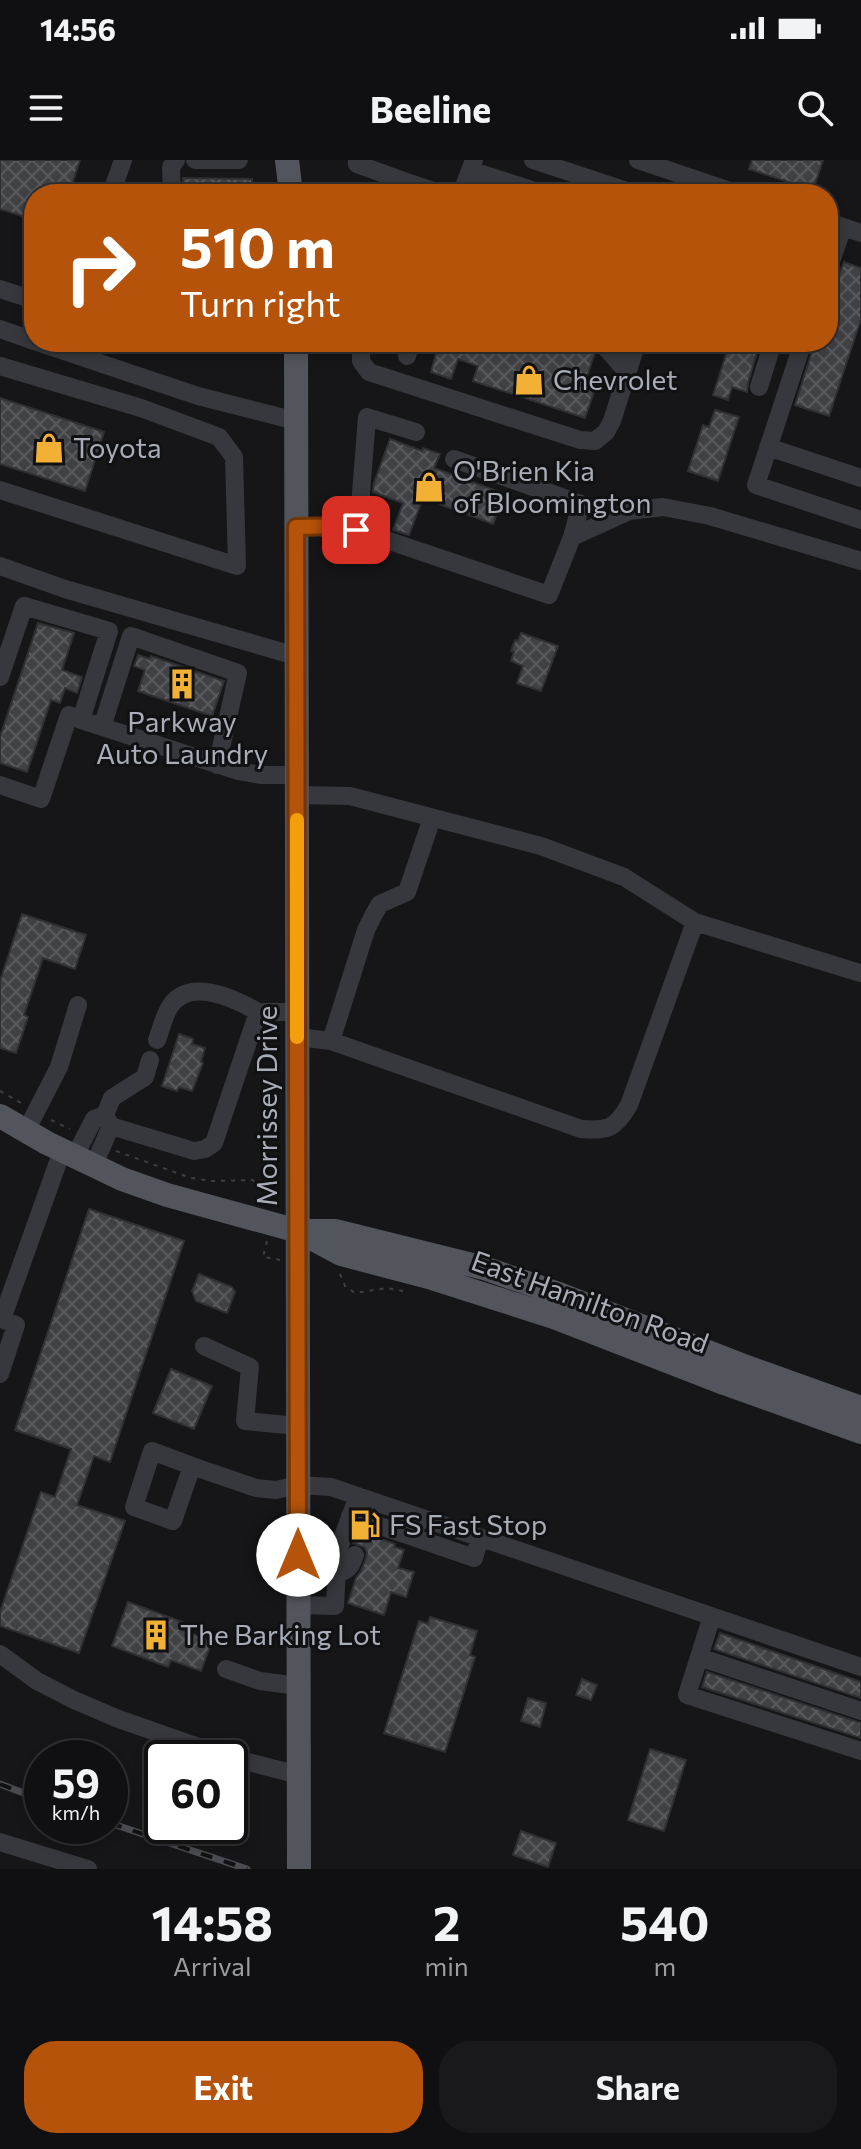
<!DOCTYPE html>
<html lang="en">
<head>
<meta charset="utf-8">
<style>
  body { margin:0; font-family:Commissioner,sans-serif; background:#19191b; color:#f1f3f6; height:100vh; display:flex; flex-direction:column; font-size:30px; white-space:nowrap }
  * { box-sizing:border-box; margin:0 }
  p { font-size:26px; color:#9c9d9f }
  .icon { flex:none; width:44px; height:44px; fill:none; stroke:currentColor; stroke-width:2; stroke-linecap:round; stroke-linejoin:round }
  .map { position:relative; height:1709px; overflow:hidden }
  .details { display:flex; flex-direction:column; background:#101012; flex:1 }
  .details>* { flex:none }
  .guide { position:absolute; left:24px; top:24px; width:814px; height:168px; border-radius:32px; box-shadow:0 4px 12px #0003,0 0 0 2px #303032; background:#b45309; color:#fff; overflow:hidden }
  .speed { position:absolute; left:24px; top:1580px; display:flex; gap:16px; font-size:40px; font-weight:700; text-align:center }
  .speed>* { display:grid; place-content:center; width:104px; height:104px; border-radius:50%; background:#101012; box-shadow:0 4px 12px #0003,0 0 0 2px #303032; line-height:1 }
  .speed small { font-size:20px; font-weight:400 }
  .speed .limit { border:4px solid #111; border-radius:12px; background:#fff; color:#111 }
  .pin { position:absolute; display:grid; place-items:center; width:68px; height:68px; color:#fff; margin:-34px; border-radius:16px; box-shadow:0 4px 12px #0006 }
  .me { position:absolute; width:88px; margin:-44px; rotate:0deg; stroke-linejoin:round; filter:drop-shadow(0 0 6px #0008) }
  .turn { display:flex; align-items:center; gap:28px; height:168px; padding:0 24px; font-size:36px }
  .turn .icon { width:104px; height:104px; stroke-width:2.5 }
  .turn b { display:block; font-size:56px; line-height:68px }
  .eta { display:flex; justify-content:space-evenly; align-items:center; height:136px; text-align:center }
  .eta b { font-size:48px; font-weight:700; line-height:56px }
  .primary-button { display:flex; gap:16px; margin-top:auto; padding:16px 24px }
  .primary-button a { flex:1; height:92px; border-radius:32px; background:#b45309; color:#fff; font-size:32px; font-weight:700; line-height:92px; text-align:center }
  .primary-button a+a { background:#19191b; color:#f1f3f6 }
  .status { display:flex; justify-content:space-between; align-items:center; height:56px; padding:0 40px; background:#101012; direction:ltr }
  .status svg { height:22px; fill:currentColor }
  header { display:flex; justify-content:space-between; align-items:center; height:104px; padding:0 24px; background:#101012; font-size:36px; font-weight:700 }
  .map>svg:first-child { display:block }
</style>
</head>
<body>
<div class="status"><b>14:56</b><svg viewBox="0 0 49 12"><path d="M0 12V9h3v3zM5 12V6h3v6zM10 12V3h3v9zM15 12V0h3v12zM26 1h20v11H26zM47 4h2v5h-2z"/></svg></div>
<header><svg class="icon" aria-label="menu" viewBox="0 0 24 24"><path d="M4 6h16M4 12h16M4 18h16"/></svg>Beeline<svg class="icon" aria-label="search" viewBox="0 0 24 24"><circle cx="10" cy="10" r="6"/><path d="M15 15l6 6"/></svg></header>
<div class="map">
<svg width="861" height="1709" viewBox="0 0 861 1709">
  <defs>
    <pattern id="building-cross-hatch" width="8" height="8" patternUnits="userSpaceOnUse" patternTransform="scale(2)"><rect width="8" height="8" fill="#404145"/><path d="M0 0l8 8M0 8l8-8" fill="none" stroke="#595a5e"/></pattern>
  </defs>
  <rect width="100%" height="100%" fill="#161618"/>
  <!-- building -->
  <path fill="url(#building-cross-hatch)" stroke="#303034" stroke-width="2" d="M0 0H80L69 34H34V60L0 49Z
    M752 0H823L813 30 749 9Z
    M183 18 252 19V34H184Z
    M135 24H154V34H132Z
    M844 102 861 108V159L829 256 795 245 815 182H828V141Z
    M439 182H584L589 184 595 193 585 222 596 226 585 258 473 221 478 206 458 199 451 219 431 212Z
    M730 182H760L748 223 747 232 732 227 728 240 713 235Z
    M0 238 104 272 85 331 0 304Z
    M715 250 739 257 718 321 688 311 703 265 709 267Z
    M390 279 422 291 423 288 440 294 434 308 505 334 493 364 423 338 409 375 393 370 403 343 373 332 374 323Z
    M38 463 74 473 62 510 82 517 77 533 65 528 60 543 51 540 27 612 0 603V577Z
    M521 473 558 486 541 531 517 523 523 506 511 501 514 492 511 491 515 480 518 481Z
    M138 495 150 499 151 496 224 521 212 556 138 531 145 510 134 506Z
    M22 754 86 775 75 809 43 798 24 855 28 857 16 893 0 888V821Z
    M179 874 193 879 192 884 205 888 201 902 203 903 192 931 179 927 177 931 162 926Z
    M89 1049 184 1081 110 1302 94 1296 77 1345 125 1361 79 1493 0 1466V1452L41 1332 55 1337 71 1289 15 1270Z
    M199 1114 232 1127 235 1132 227 1153 196 1141 192 1131Z
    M171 1209 212 1226 194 1269 153 1253Z
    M372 1376 395 1384 394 1387 404 1390 398 1408 414 1412 406 1437 391 1432 384 1455 348 1443 356 1418 361 1411 366 1398 367 1392 364 1387 353 1383 355 1378 367 1382 368 1379 371 1380Z
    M128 1442 185 1463 182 1470 212 1481 201 1511 171 1500 168 1507 112 1486Z
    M430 1457 477 1471 470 1495 475 1497 445 1592 384 1573 419 1461 428 1464Z
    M720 1473 861 1522V1538L714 1489Z
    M707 1512 861 1563V1578L702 1527Z
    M582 1519 597 1525 591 1540 576 1535Z
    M528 1538 546 1543 540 1567 521 1561Z
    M650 1589 686 1600 664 1671 628 1660Z
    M521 1671 556 1683 548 1707 513 1695Z"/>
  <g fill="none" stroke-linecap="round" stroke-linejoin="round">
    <!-- path -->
    <path stroke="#3d3f44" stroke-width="2" stroke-dasharray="4 6" stroke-linecap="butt" d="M0 931 21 943
      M51 960 70 969
      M116 991 191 1018 212 1021 253 1020 266 1040
      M267 1081 263 1097 280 1100
      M340 1114 345 1126 355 1133 387 1128 403 1131"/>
    <!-- minor -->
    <path stroke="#37383d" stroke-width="18" d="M195 0H239
      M357 0V4L398 19
      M533 0 636 34
      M638 0 739 34
      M470 10 544 34
      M111 34 123 0
      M172 34 171 7 176 0
      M392 34 398 19 442 34
      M461 34 474 0
      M828 62 861 73
      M828 110 843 67
      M0 129 34 140
      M0 169 34 181
      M37 182 198 236 296 261
      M361 182V201L369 212 580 280 595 281 606 272 612 261 637 182
      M601 182 628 213
      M803 182 756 325 861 360
      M407 196 411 182
      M0 206 141 248 219 277 234 297 237 406 0 330
      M759 227 773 182
      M768 287 861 318
      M454 299 581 344 572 377
      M296 367 345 366 549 435 572 377 629 351 663 347 710 356 861 401
      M356 370 360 346 367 257 416 272
      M0 406 65 429 296 496
      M0 517 24 446 109 471 81 560 238 611 261 615H296
      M102 567 131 476 238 513 217 605
      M0 625 41 639 69 555 81 560
      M297 635 350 636 541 686 624 717 695 762 860 813
      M297 877 331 881 581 969C608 971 615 969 629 945L695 762
      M157 880C161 870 163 859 168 850 186 815 234 838 258 852
      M331 881 366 770 374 754 380 744 407 732 432 658
      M105 955 112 938 145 917 150 900
      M111 966 194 991 205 989 214 983 258 852H297
      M26 971 59 907 78 845
      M74 998 94 959 105 955 111 966 93 1007
      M204 1186 250 1207 245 1261 298 1266
      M0 1214 16 1165 2 1159 62 991
      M192 1306 152 1291 134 1347 173 1361 192 1306 256 1328 276 1330 298 1325 331 1327 861 1507
      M350 1356 413 1377 419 1357
      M413 1377 474 1398 480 1378
      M337 1414C349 1410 351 1407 355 1395
      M299 1445 335 1446 338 1390 358 1336
      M712 1456 687 1535 861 1591
      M0 1494 37 1521 74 1540 116 1558 221 1595 299 1615
      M699 1497 861 1551
      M226 1509 260 1521 298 1526
      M0 1682 88 1709"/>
    <!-- major -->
    <path stroke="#53555c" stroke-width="24" d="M287 0 291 34
      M296 182 299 1709
      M0 956 47 983 122 1019 167 1035 298 1071 341 1094 432 1118 554 1157 724 1223 861 1272
      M301 1071H335L484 1108 556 1133 741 1205 861 1248"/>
    <!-- rail casing -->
    <g stroke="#4a4c52" stroke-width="7">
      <path id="rail" d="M0 1624 42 1640
        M110 1663 247 1709"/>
    </g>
    <!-- rail -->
    <use href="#rail" stroke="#111113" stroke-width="4" stroke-dasharray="12" stroke-linecap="butt"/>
  </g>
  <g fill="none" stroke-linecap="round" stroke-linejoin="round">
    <!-- route casing -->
    <g stroke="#753606" stroke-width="20">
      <path id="route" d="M298 1395 296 367 345 366 356 370"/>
    </g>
    <!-- route -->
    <use href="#route" stroke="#b45309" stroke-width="14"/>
    <!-- slow -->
    <path stroke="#f59e0b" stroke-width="14" d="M297 660V877"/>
  </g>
  <!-- icons -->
  <defs>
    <g id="shop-bare" transform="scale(2.4)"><path d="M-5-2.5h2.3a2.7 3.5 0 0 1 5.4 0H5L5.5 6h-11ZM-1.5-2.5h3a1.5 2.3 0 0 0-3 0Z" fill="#f2b134" stroke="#111113" stroke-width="2.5" paint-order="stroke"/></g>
    <g id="building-bare" transform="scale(2.4)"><path d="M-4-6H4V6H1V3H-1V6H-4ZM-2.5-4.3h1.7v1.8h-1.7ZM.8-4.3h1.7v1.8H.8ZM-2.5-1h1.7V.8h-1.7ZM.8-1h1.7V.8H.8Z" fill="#f2b134" stroke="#111113" stroke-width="2.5" paint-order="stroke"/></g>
    <g id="fuel-bare" transform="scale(2.4)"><path d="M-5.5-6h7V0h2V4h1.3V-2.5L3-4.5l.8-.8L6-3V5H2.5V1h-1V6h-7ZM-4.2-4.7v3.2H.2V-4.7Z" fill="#f2b134" stroke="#111113" stroke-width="2.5" paint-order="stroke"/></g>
  </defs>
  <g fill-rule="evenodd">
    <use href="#shop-bare" x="529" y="220"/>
    <use href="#shop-bare" x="49" y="288"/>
    <use href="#shop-bare" x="429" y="327"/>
    <use href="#building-bare" x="182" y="524"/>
    <use href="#fuel-bare" x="365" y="1365"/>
    <use href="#building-bare" x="156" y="1475"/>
  </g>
  <g text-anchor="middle" stroke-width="6" stroke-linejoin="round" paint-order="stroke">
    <!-- poi labels -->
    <g font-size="28" fill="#a8adb8" stroke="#111113" text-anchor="start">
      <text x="553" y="230">Chevrolet</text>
      <text x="73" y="298">Toyota</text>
      <text x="453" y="321">O'Brien Kia<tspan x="453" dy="32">of Bloomington</tspan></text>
      <text x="182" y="572" text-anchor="middle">Parkway<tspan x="182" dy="32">Auto Laundry</tspan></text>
      <text x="389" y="1375">FS Fast Stop</text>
      <text x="180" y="1485">The Barking Lot</text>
    </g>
    <!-- street labels -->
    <g font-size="28" fill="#a8adb8" stroke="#111113">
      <text transform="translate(267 946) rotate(-90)" y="10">Morrissey Drive</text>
      <text transform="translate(590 1142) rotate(20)" y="10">East Hamilton Road</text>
    </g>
  </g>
</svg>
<div class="speed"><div>59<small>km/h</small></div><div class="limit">60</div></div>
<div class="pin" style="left:356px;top:370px;background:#d93025"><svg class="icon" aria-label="arrive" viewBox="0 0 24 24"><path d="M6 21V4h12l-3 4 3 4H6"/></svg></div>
<svg class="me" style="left:298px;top:1395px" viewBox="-20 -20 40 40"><circle r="19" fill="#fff"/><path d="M0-13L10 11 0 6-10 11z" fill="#b45309"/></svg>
<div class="guide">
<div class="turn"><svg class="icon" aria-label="right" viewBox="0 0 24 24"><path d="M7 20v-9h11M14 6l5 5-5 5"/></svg><div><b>510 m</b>Turn right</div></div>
</div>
</div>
<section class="details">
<div class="eta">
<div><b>14:58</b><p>Arrival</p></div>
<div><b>2</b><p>min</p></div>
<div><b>540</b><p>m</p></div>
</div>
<div class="primary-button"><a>Exit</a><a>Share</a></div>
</section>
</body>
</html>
